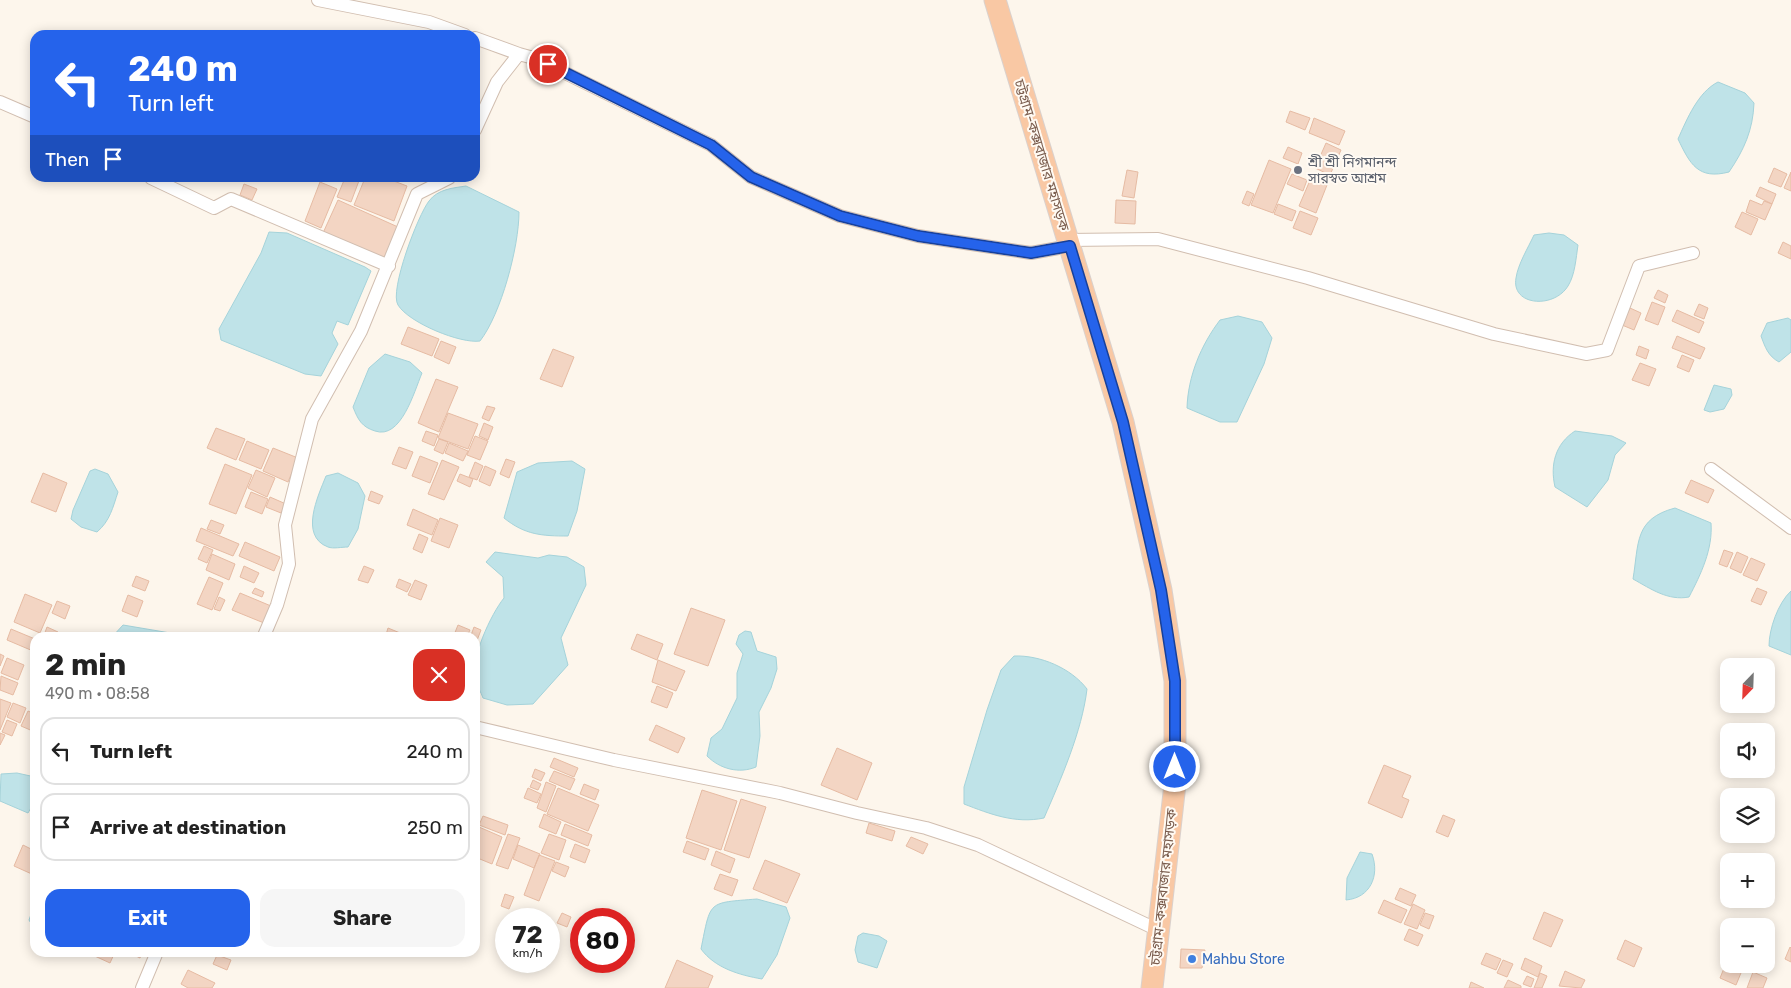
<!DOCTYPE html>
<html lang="en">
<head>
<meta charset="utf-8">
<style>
  body { margin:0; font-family:Rubik,"Noto Sans Bengali",sans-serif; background:#f6f6f6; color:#222; height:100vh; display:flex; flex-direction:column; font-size:19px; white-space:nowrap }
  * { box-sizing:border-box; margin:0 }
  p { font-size:16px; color:#767676 }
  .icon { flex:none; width:28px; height:28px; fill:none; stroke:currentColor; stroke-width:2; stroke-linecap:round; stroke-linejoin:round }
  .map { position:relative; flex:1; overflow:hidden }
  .panel { position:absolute; left:30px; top:632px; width:450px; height:325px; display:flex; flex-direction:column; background:#fff; border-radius:15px; box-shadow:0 2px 12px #0003 }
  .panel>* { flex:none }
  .top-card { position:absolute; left:30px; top:30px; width:450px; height:152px; border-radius:15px; box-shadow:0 2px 12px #0003; background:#2563eb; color:#fff; overflow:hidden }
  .needle { width:32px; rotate:203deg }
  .controls { position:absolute; left:1720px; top:658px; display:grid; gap:10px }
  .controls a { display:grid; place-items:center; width:55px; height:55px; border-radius:10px; background:#fff; box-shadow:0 2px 12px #0003; font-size:25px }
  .speed { position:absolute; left:495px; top:908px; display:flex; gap:10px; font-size:25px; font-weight:700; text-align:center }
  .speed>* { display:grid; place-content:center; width:65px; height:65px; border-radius:50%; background:#fff; box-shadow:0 2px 12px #0003; line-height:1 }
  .speed small { font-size:12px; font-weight:400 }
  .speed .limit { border:8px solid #d22; background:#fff; color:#111 }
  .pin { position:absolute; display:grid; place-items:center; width:42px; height:42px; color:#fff; margin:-21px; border:2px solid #fff; border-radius:50%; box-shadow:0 1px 5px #0007 }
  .me { position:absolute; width:55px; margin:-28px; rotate:0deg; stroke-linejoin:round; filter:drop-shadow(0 0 4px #0008) }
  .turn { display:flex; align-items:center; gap:18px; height:105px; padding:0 15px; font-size:22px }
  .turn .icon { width:65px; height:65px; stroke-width:2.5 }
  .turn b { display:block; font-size:35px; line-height:42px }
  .then { display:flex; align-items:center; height:48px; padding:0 15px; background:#0003; gap:10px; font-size:19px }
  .round { display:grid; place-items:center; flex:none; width:52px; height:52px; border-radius:15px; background:#f6f6f6 }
  .summary { display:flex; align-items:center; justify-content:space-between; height:85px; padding:0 15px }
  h1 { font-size:30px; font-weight:700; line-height:38px }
  .primary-button { display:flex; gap:10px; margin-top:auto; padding:10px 15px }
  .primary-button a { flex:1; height:58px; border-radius:15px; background:#2563eb; color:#fff; font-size:20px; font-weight:700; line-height:58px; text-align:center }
  .primary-button a+a { background:#f6f6f6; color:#222 }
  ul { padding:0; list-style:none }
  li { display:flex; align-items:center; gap:15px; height:68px; margin:0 10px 8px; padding:0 5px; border:2px solid #e0e0e0; border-radius:15px }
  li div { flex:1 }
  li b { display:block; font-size:19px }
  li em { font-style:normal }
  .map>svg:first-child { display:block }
</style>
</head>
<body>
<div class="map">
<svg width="1791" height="988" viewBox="0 0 1791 988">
  <rect width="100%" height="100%" fill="#fdf6ec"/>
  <!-- water -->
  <path fill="#bfe3e8" stroke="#a5d3da" d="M1718 82 1745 93 1754 103C1753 130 1744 150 1729 172 1698 180 1690 164 1678 139 1687 119 1698 92 1718 82Z
    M466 186 519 212C519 247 501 314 480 341 461 344 409 323 398 305 389 291 418 215 429 201 438 189 453 188 466 186Z
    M269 232 287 233 365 267 371 271 348 325 337 321 332 333 338 344 321 376 305 374 221 340 219 329 261 253Z
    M1549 233 1564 235 1578 245C1576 258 1575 275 1568 286 1554 309 1511 306 1516 278 1518 264 1528 248 1534 235Z
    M1238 316 1262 322 1272 338 1264 364 1237 422H1220L1187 408C1188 376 1201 345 1220 320Z
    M1788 318 1791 320V352L1779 362C1768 356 1765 347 1761 336L1767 323Z
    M385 354 410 362 422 373C414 392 401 440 375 431 362 427 358 420 353 407L369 368Z
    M1714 385 1731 389 1732 395 1724 409 1710 412 1704 410Z
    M1575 431 1612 436 1626 443 1615 455 1608 480 1587 507 1555 487C1550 465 1555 444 1575 431Z
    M572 461 585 469 577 511 568 536C542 536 525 535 504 518L517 472 538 463Z
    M95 469 108 474 118 492C113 507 110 521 97 532L81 527 71 519 73 510 90 471Z
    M338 473 358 483 365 496 358 529 348 547C342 547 333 549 328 547 299 536 318 496 326 476Z
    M1675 508 1711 523C1713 549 1701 574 1689 597 1668 601 1651 589 1633 579 1639 543 1634 519 1675 508Z
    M495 552 538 558 549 555 567 557 584 567 586 585 561 638 568 665 533 704 507 705 483 698C481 692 477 686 475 680 470 659 491 614 504 598L503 577 486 562Z
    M1791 591V655L1769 646C1769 629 1778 603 1791 591Z
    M123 625 194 637H112Z
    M745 631 751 632 757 651 776 657 777 669 771 688 759 712 760 736 756 767C739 774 720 769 707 756L711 738 722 729 737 698V673L743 654 736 644 739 635Z
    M1014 656C1040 655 1071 668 1087 689 1082 731 1061 779 1044 818 1015 824 990 814 964 804V787L987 710 1001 670Z
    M17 773 35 777V801L28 813 0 801 1 774Z
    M1360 852 1372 854C1380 876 1370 898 1346 900L1347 878Z
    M757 899 786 907 790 918 777 955 762 979C739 975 715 968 701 949 711 900 707 903 757 899Z
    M35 903V930L29 920Z
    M863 933 879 936 887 941 877 968 858 962 855 950 858 936Z"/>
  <!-- building -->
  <path fill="#f3d5c3" stroke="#e6bba3" d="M1290 111 1310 118 1305 130 1286 122Z
    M1314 118 1345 131 1339 145 1309 133Z
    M1326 143 1341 150 1330 175 1315 168Z
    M1288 147 1302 153 1298 164 1283 158Z
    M1269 160 1291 169 1273 213 1251 205Z
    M1774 168 1787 174 1781 187 1768 182Z
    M1127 170 1138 172 1134 198 1122 196Z
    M1791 172V191L1784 188Z
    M1292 174 1307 180 1303 191 1287 184Z
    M345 178H360L351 202 337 197Z
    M365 178H386L407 186 394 221 354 205Z
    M1311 178 1327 185 1316 213 1299 206Z
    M320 182 337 189 321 228 305 221Z
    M244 184 257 189 252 200 240 195Z
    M1760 187 1776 194 1772 204 1756 196Z
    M1247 191 1254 194 1249 206 1242 203Z
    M338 200 398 227 383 260 323 233Z
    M1116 200 1136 201 1135 224 1115 223Z
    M1750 200 1762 205 1764 201 1772 204 1765 220 1746 212Z
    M1278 204 1296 211 1292 221 1274 214Z
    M1300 211 1318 218 1311 235 1293 228Z
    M1742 212 1758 219 1751 235 1735 227Z
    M1783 242 1791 246V259L1778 253Z
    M1658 290 1668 295 1665 303 1654 298Z
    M1652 302 1665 307 1658 325 1645 320Z
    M1699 304 1708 308 1704 319 1694 315Z
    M1630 308 1641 313 1634 330 1622 325Z
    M1677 310 1704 322 1699 333 1672 321Z
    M408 327 439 339 432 356 401 344Z
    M1677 336 1705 348 1700 359 1672 348Z
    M441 341 456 347 449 364 434 357Z
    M1639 346 1649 350 1646 359 1636 355Z
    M553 349 574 357 562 387 540 379Z
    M1682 355 1694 360 1689 372 1677 367Z
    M1640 363 1656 369 1649 386 1632 380Z
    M436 379 458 387 439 432 418 423Z
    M487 406 495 408 489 421 482 418Z
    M448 413 478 424 468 449 438 438Z
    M484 423 493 427 488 440 479 436Z
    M216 428 245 439 236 460 207 448Z
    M426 431 438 435 434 446 422 441Z
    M475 436 488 441 480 460 467 455Z
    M439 439 448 442 443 454 434 450Z
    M247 441 269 450 261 469 239 460Z
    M449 443 468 451 463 461 445 453Z
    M399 447 413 452 406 469 392 464Z
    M273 448 298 458 288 482 263 471Z
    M420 456 438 463 430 483 412 476Z
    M506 459 515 462 509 478 500 474Z
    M442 460 459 467 444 500 428 494Z
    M475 462 483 466 477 480 469 477Z
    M225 464 252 475 236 514 209 504Z
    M485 466 496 471 490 486 479 481Z
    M256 470 275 478 267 497 248 488Z
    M43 473 67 483 56 512 31 502Z
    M460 474 473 479 470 487 457 481Z
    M1691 480 1714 490 1708 503 1685 493Z
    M371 491 383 496 379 504 368 500Z
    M251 492 268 499 262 514 245 507Z
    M270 497 286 504 281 513 266 507Z
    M413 509 438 520 432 535 407 525Z
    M440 518 458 525 449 548 431 541Z
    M211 520 224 525 220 534 207 529Z
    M201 528 239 544 233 556 196 541Z
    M419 534 428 538 422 553 413 549Z
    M245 542 280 557 274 571 239 556Z
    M204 546 213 550 207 563 198 559Z
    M1724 550 1733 553 1727 567 1719 564Z
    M1737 552 1748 557 1741 573 1730 568Z
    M212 554 235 564 229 580 206 570Z
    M1751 558 1765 564 1757 581 1743 575Z
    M244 566 259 573 254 583 240 577Z
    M364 566 374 570 368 583 358 580Z
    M136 576 149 581 145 591 132 586Z
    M209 577 223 583 212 610 197 604Z
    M399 579 411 584 407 592 396 587Z
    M415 580 427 585 421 600 408 595Z
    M255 588 264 592 262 597 252 593Z
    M1757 588 1767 592 1761 605 1751 601Z
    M240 593 271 606 264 623 232 610Z
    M25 594 52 605 40 633 14 622Z
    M128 595 143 601 137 617 122 611Z
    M219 597 225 600 220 611 214 609Z
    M57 601 70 606 65 619 52 613Z
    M691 608 725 620 708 666 674 654Z
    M458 625 470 630 466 638 454 635Z
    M47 627 58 632 56 638H43Z
    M474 627 481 630 476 643 475 638H470Z
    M388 628 405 635 404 638H385Z
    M11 629 35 639 33 651 7 640Z
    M637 634 663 644 657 660 631 649Z
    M0 654 4 656 0 666Z
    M7 658 24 665 18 680 1 673Z
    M658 660 685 671 676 691 652 682Z
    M1 676 18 683 13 695 0 690Z
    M657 686 673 693 667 708 651 702Z
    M0 699 11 703 0 730Z
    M13 703 26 708 20 723 7 717Z
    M28 711 35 714V732L21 726Z
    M7 720 17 724 12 736 2 732Z
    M656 725 685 738 678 753 649 740Z
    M0 733 5 735 0 745Z
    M837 748 872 763 857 800 821 785Z
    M554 758 578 768 574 777 550 767Z
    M1384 765 1411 776 1402 797 1409 800 1402 818 1368 803Z
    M535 769 545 773 541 781 532 777Z
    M554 771 575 779 570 790 549 781Z
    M533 780 541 784 538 790 530 787Z
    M546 782 556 786 546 812 537 808Z
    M584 784 599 790 595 800 580 794Z
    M528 788 541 794 537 803 524 798Z
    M558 788 599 805 588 831 547 814Z
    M702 790 737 801 721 850 686 838Z
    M741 799 766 807 749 858 724 850Z
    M544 814 561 822 556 834 539 827Z
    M1443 815 1455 820 1448 837 1436 832Z
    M483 816 508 825 505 835 479 825Z
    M869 823 895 831 892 841 866 833Z
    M565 824 592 835 588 846 561 835Z
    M479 827 502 837 492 864 475 857V838Z
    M508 834 520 838 508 869 496 865Z
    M549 834 566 840 559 860 541 853Z
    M911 837 928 844 923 854 906 846Z
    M687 841 709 849 705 860 683 852Z
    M575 844 590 850 585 863 570 857Z
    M23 845 35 851 34 875 14 866Z
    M518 845 540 854 534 868 513 859Z
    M716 851 735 859 730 873 711 865Z
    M539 855 555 861 539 901 524 895Z
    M765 860 800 874 787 903 753 889Z
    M556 862 569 867 565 877 552 871Z
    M720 874 738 880 732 896 714 889Z
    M1400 888 1416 895 1411 906 1395 899Z
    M505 894 514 897 509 909 501 906Z
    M1384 900 1407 910 1401 923 1378 913Z
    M1413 904 1425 910 1417 929 1404 924Z
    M1544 912 1563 920 1551 947 1533 939Z
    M562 913 571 917 567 927 557 923Z
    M1425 913 1434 916 1429 929 1420 925Z
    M1409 929 1423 935 1418 946 1404 940Z
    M1625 940 1642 948 1634 967 1617 959Z
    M1790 947 1791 948V962L1785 959Z
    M1181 949 1205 950 1202 968H1180Z
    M86 952H115L110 963Z
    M128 952H142L140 958Z
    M1486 953 1501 959 1496 970 1481 964Z
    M217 955 231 960 227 970 213 964Z
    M1525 958 1542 966 1538 977 1521 969Z
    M677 960 713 976 708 988H665Z
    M1503 960 1513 964 1507 977 1497 973Z
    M1727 961 1729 964 1743 968 1736 985 1720 978Z
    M188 970 215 983 212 988H188L181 984Z
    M1565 971 1585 980 1581 988 1559 986Z
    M1753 972 1767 978 1763 988H1747Z
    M1540 973 1547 976 1542 988H1534Z
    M1527 976 1534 979 1531 987 1523 984Z
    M1508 980 1521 986V988H1504Z
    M1471 982 1484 988H1469Z"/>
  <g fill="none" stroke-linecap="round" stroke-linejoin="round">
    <!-- minor casing -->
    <g stroke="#d1beb0" stroke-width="14">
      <path id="minor" d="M318 0 429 22 465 35
        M475 38 519 54
        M0 102 35 117
        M475 130 497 82 519 54 537 59 711 145 751 177 840 216 918 236 1031 253 1070 246
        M151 178 214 208 231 199 389 266
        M1067 240 1158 239 1308 278 1494 334 1586 354 1607 350 1639 266 1693 253
        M1711 469 1791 528
        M263 638 277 605 289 564 285 525 312 419 361 331 417 194 449 178
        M475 727 614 760 780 793 857 813 926 828 978 845 1158 930
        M142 988 157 952"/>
    </g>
    <!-- trunk casing -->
    <g stroke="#dad1cd" stroke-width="23">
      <path id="trunk" d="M995 0 1123 422 1161 590 1175 681V784L1152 988"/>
    </g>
    <!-- minor -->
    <use href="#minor" stroke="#fff" stroke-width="12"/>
    <!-- trunk -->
    <use href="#trunk" stroke="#f9c8a4" stroke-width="21"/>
  </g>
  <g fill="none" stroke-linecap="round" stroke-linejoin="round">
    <!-- route casing -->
    <g stroke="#184099" stroke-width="12">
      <path id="route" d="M548 64 711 145 751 177 840 216 918 236 1031 253 1070 246 1123 422 1161 590 1175 681V767"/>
    </g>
    <!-- route -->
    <use href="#route" stroke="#2563eb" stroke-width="9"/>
  </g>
  <!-- markers -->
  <circle fill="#6b7280" stroke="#fffaf3" stroke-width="2" cx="1298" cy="170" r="5"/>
  <circle fill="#3f7fe0" stroke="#fffaf3" stroke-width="2" cx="1192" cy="959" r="5"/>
  <g text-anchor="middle" stroke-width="4" stroke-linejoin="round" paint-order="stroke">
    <!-- street labels -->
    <g font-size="14" fill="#7a5c4d" stroke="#fffaf3">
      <text transform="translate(1042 155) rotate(73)" y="5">চট্টগ্রাম-কক্সবাজার মহাসড়ক</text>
      <text transform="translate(1163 887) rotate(-84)" y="5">চট্টগ্রাম-কক্সবাজার মহাসড়ক</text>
    </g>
    <!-- worship labels -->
    <g font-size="14" fill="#5b616d" stroke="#fffaf3" text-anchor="start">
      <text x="1308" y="167">শ্রী শ্রী নিগমানন্দ<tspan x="1308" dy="16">সারস্বত আশ্রম</tspan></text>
    </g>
    <!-- shop labels -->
    <g font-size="14" fill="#366cbe" stroke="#fffaf3" text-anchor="start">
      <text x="1202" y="964">Mahbu Store</text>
    </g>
  </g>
</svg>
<div class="controls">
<a><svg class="needle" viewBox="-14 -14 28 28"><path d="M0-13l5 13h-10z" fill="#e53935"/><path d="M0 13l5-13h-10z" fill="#767676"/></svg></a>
<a><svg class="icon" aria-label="sound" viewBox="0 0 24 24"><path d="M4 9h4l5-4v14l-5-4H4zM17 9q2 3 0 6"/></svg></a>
<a><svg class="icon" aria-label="layers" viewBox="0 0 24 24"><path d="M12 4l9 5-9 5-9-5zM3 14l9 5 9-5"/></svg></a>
<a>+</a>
<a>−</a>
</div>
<div class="speed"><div>72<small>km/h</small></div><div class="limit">80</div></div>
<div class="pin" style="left:548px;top:64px;background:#d93025"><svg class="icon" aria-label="arrive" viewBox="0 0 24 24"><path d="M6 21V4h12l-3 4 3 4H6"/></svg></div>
<svg class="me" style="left:1175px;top:767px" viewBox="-20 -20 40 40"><circle r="17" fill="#2563eb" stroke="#fff" stroke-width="3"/><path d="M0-11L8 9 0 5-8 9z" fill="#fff"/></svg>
<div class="top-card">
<div class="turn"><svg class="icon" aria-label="left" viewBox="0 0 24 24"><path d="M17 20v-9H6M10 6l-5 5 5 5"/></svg><div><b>240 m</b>Turn left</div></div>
<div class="then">Then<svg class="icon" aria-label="arrive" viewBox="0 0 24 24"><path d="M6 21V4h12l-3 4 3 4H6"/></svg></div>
</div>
<section class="panel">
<div class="summary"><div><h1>2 min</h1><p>490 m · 08:58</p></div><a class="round" style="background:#d93025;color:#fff"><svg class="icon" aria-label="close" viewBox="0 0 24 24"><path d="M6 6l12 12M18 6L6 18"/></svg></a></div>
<ul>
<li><svg class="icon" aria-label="left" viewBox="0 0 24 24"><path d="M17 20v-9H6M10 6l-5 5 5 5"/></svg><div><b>Turn left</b></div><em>240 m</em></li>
<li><svg class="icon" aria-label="arrive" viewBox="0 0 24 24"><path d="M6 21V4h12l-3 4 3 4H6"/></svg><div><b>Arrive at destination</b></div><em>250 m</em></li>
</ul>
<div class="primary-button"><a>Exit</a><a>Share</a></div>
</section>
</div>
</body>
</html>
